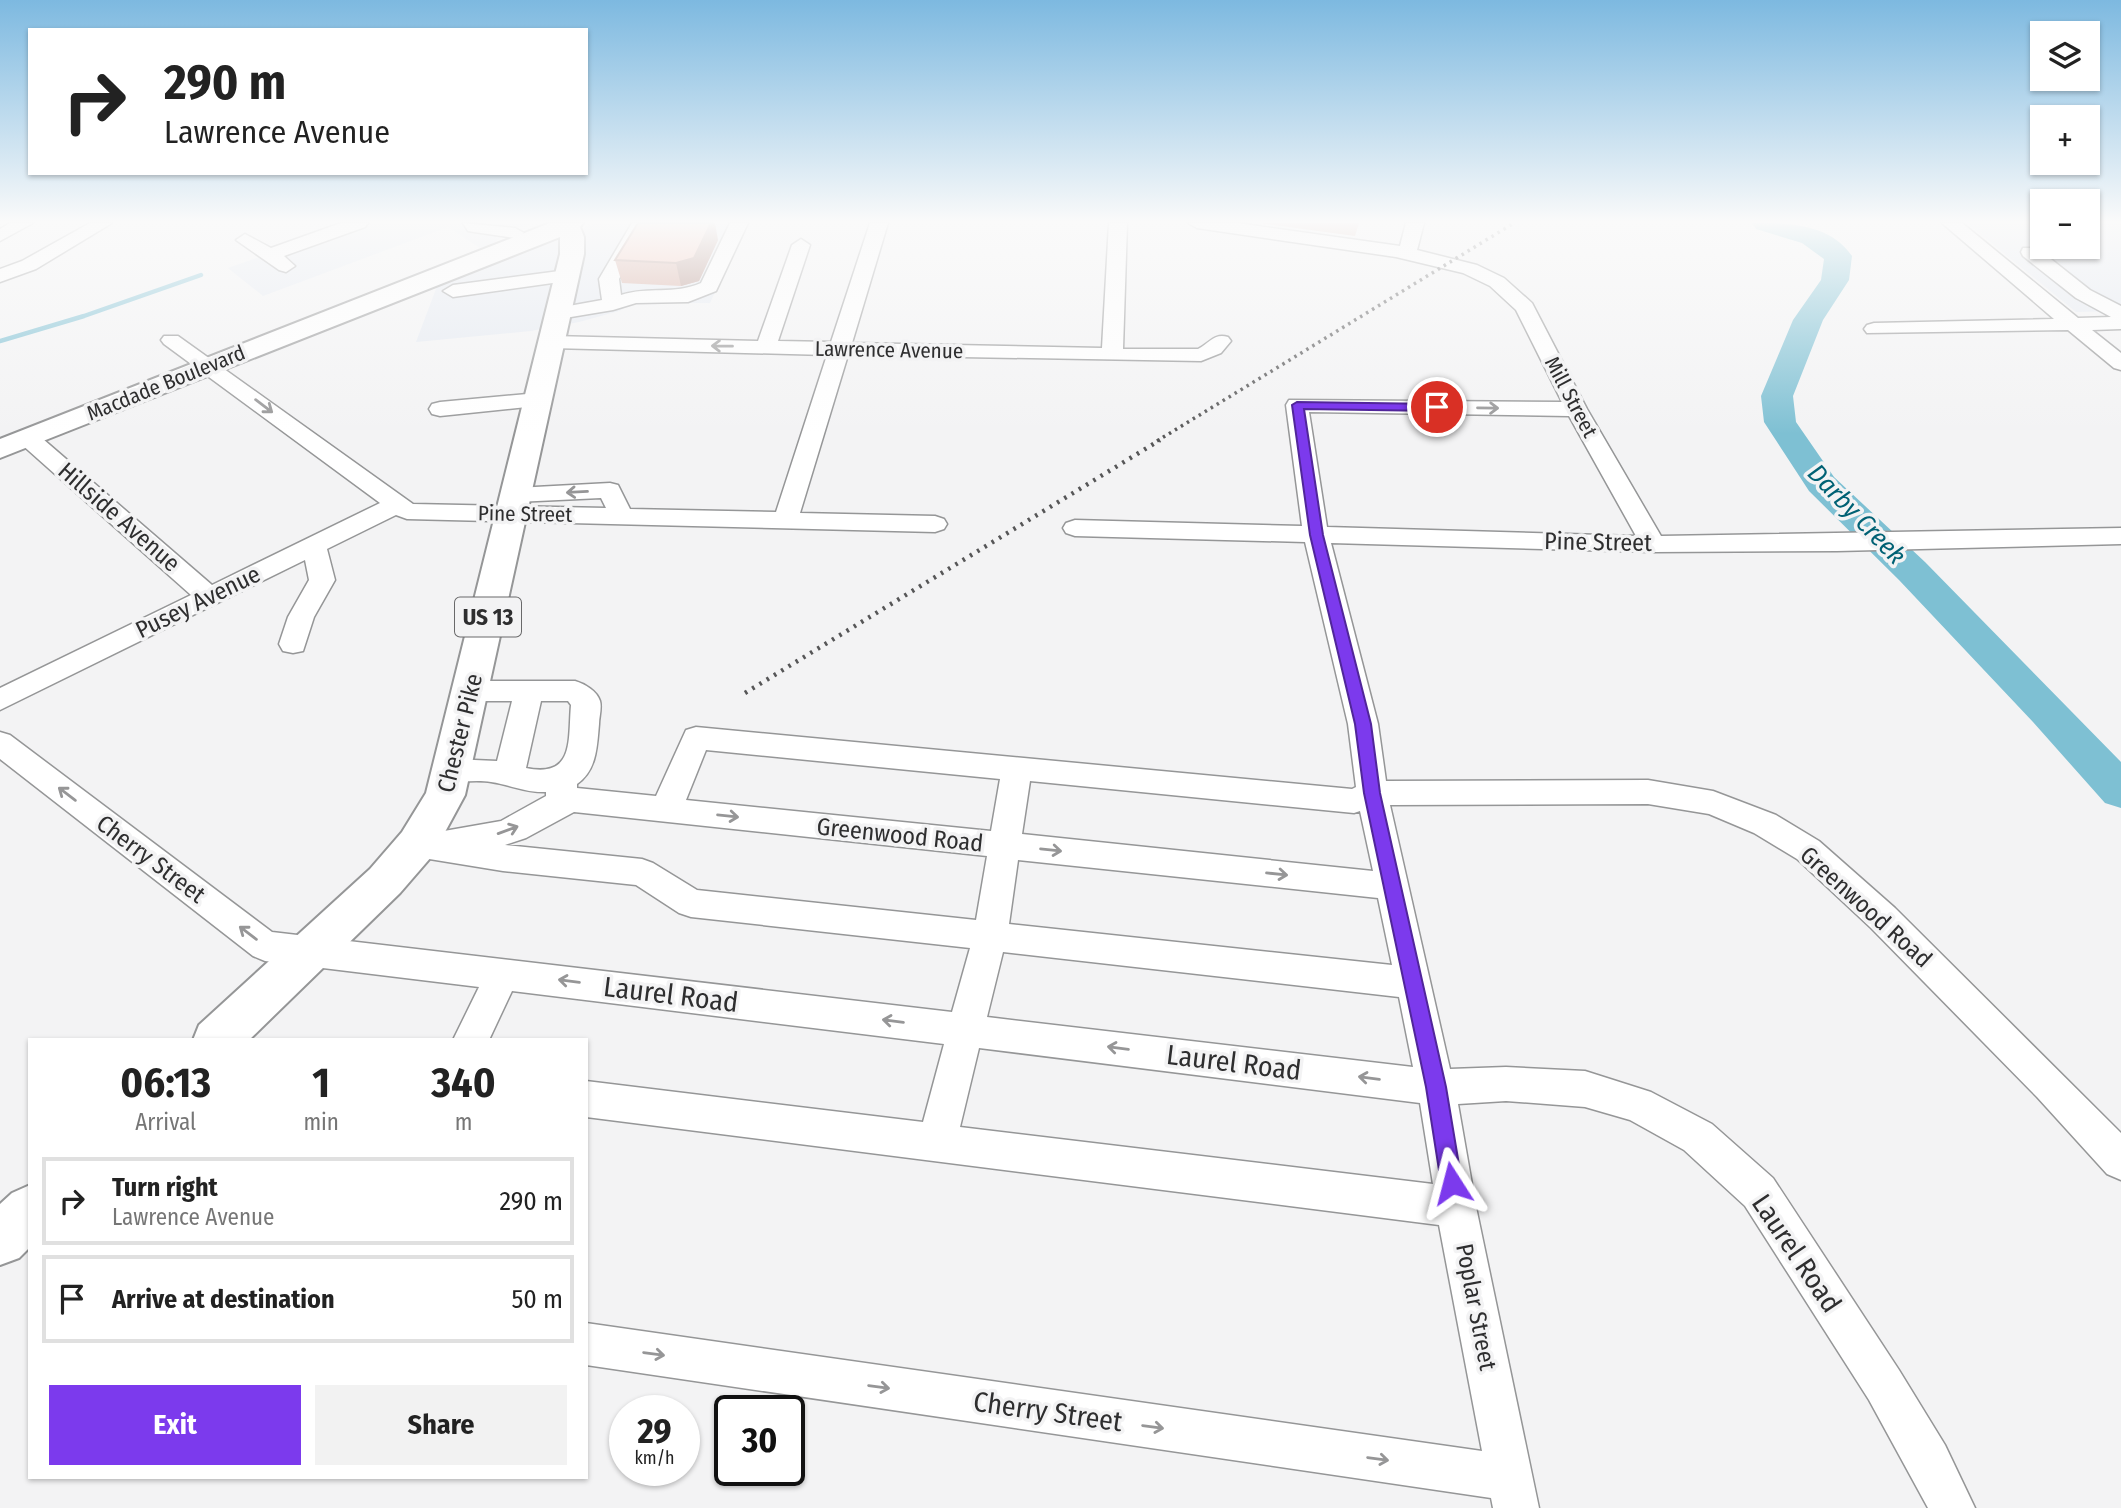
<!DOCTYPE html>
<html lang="en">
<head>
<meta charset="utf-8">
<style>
  body { margin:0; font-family:"Fira Sans Condensed",sans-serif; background:#f2f2f2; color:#222; height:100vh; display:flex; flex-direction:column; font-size:26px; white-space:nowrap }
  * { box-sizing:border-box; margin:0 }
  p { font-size:23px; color:#767676 }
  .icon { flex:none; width:38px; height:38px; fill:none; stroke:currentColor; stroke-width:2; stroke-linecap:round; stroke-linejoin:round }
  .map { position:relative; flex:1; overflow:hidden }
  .drawer { position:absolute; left:28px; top:1038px; width:560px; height:441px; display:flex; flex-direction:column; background:#fff; border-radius:0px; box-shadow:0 2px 5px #0004 }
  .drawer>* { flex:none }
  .top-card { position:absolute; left:28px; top:28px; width:560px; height:147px; border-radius:0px; box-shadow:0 2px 5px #0004; background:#fff; color:#222; overflow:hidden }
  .controls { position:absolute; left:2030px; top:21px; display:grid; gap:14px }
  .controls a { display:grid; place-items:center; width:70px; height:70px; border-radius:0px; background:#fff; box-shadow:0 2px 5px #0004; font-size:35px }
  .speed { position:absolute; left:609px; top:1395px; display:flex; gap:14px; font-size:35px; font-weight:700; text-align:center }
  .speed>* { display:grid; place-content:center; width:91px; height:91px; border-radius:50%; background:#fff; box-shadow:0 2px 5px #0004; line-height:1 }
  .speed small { font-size:18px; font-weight:400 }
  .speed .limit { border:4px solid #111; border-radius:10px; background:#fff; color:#111 }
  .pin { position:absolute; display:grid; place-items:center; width:60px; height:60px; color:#fff; margin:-30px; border:4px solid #fff; border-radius:50%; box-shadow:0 2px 7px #0007 }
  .me { position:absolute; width:77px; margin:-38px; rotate:351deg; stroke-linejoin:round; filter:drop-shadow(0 0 5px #0008) }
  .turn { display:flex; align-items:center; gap:24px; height:147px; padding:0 21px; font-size:32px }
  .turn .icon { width:91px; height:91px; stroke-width:2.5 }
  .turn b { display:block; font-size:49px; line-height:60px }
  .eta { display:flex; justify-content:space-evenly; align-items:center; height:119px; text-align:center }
  .eta b { font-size:42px; font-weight:700; line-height:49px }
  .cta { display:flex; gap:14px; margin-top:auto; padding:14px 21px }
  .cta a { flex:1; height:80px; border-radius:0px; background:#7c3aed; color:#fff; font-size:28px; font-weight:700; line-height:80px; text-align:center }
  .cta a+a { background:#f2f2f2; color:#222 }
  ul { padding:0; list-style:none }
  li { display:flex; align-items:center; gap:21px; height:88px; margin:0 14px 10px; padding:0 7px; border:4px solid #e0e0e0; border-radius:0px }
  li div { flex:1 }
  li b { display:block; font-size:26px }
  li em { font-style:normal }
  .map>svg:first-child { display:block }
</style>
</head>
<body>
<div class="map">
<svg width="2121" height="1508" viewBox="0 0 2121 1508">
  <rect width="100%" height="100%" fill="#f3f3f4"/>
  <!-- built -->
  <path fill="#e4e9f1" d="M356 223H534L510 230 494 243 480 248 448 227 263 296 228 268Z
    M595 223H747L710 303H635L619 311 579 322 531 331 416 342 439 281 537 247Z
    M1967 223H2042V247H2088V223H2121V311L2076 312Z"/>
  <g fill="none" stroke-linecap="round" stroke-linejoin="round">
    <!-- stream -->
    <path stroke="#7ec0d3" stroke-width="4.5" d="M0 341 84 316 201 275"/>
    <!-- river -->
    <path fill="#7ec0d3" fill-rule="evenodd" d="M1752 223C1788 223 1829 223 1852 256L1849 280 1823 320 1793 396 1796 422 1834 477 1925 562 2121 762V808L2105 803 2033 722 1899 580 1809 491 1764 422 1761 396 1793 320 1821 280 1824 259 1802 243 1756 229Z"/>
    <!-- minor casing -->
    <g stroke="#959697" stroke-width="3">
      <path id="minor" d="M10 223H33L0 241V229Z
        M90 223H112L36 269 0 282V269L22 261Z
        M341 223H368L365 227 284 256 295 266 286 272 279 270 236 240 245 234 271 248Z
        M463 223 515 228 524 233 515 238 474 232 468 231Z
        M632 223H650L619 279 621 295C648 286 674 295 701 283L730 223H748L716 291 688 302 636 303 613 310 559 319 552 317 549 313 552 309 602 300 599 279Z
        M870 223H888L852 343 1102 348 1109 223H1127L1123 349H1198C1210 343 1214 333 1228 337L1231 341 1221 353 1201 361 848 355 800 513 935 516 944 519 947 524 944 529 935 532 407 519 396 515 327 549 335 580 314 617 303 651 293 653 283 651 279 644 288 617 309 580 305 560 0 710V688L191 595 20 443 17 438 20 433H36L212 585 380 503 164 344 161 340 164 336H178L413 504 606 508 601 498 516 502 508 500 504 495 508 490 516 488 610 483 618 485 630 509 776 512 827 355 552 348 545 346 542 342 545 338 552 336 758 341 792 245 801 239 810 245 778 341 831 342Z
        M1188 223H1237L1400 246 1406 223H1424L1417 250 1477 265 1504 278 1532 303 1587 409 1661 536 2121 528V544L1837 551 1653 552 1331 543 1378 724 1386 781 1648 780 1713 791 1776 815 1819 841 1895 908 2121 1133V1180L2107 1174 2037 1097 1871 928 1797 859 1754 833 1709 814 1648 804 1390 805 1450 1069 1506 1067 1585 1071 1651 1092 1712 1124 1773 1178 1899 1370 1945 1445 1975 1508H1928L1869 1400 1745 1206 1684 1150 1630 1120 1585 1107 1506 1101 1458 1104 1476 1207 1539 1508H1493L1491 1498 586 1365V1323L1482 1451 1439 1225 586 1117V1081L923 1122 944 1044 512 991 489 1040H453L479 987 265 961 253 956 0 759V732L10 735 272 932 952 1012 970 948 691 917 679 913 636 885 503 871 417 857 406 853 401 844 406 835 417 831 442 835 444 831 501 821 546 796V792C526 793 511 785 491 782 474 779 458 784 441 779L437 771 441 763 452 759 497 761 512 701H471L461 698 457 691 461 684 471 681H575C585 684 597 691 600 701 602 708 599 717 599 724 597 746 597 770 577 784V788L656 796 686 730 696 727 1352 789 1356 787 1348 724 1305 542 1075 536 1066 533 1063 528 1066 523 1075 520 1302 526 1286 405 1289 400 1562 402 1516 310 1490 286 1463 273 1396 257 1197 228ZM1309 412 1569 416 1636 536 1327 527ZM541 701H568L571 705C568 740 575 778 526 768ZM706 750 1000 779 991 831 686 800ZM1030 781 1354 813 1360 811 1373 871 1022 834ZM574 812 987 856 976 920 697 890 653 863 642 859 505 845 526 838ZM1018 860 1378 898 1392 965 1009 924ZM1003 952 1399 997 1413 1067 987 1017ZM979 1048 1420 1103 1433 1184 960 1127Z
        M1942 223H1962L2078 318 2111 317 2076 298 2023 256 2021 252 2023 248H2037L2090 290 2121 306V329L2092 330 2121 353V370L2114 368 2068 330 1867 333 1864 329 1867 325 1874 323 2054 319Z
        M567 270 574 272 577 276 574 280 453 297 443 291 453 285Z
        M538 393 546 395 549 400 546 405 440 416 432 414 429 409 432 404 440 402Z"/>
    </g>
    <!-- major casing -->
    <g stroke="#959697" stroke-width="4">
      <path id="major" d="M550 223H583L580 227 584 237V254L465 795 432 856 400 893 249 1040H193L199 1025 370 869 402 832 426 793 560 254V237L0 458V439Z
        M30 1185V1247L19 1258 0 1265V1204L12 1193Z"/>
    </g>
    <!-- minor -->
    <use href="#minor" fill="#fff" fill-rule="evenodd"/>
    <!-- major -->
    <use href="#major" fill="#fff" fill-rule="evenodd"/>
    <!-- rail-far1 -->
    <path stroke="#565657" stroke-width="3.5" stroke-dasharray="2.5 4.5" stroke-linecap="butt" d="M1157 441 1514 223"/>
    <!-- rail -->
    <path stroke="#565657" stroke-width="4.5" stroke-dasharray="2.5 6" stroke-linecap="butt" d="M745 693 1160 440"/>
  </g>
  <!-- wall -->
  <path fill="#d2a092" d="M1259 223H1359L1355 236Z
    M718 240 699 281 681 286 622 283 615 260Z"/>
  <!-- shaded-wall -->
  <path fill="#ab8277" d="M711 223H715L718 240 699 281 681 286 676 263Z"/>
  <!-- building -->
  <path fill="#f4baaa" stroke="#ab8277" stroke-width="2" d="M638 223H711L694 258 676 263 615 260Z"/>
  <!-- one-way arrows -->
  <defs><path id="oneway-shaft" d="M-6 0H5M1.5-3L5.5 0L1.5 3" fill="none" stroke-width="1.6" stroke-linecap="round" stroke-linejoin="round" transform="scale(1.75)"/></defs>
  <g stroke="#969697">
    <use href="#oneway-shaft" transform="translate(722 346) rotate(-179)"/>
    <use href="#oneway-shaft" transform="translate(264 406) rotate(37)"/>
    <use href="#oneway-shaft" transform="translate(1488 408) rotate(1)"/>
    <use href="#oneway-shaft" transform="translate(577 492) rotate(177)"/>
    <use href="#oneway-shaft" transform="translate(67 794) rotate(-143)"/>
    <use href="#oneway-shaft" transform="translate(728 816) rotate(6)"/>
    <use href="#oneway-shaft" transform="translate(508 830) rotate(-20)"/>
    <use href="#oneway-shaft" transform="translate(1051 850) rotate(6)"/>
    <use href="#oneway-shaft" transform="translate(1277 874) rotate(6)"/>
    <use href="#oneway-shaft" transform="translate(248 933) rotate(-143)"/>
    <use href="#oneway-shaft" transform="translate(569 981) rotate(-173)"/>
    <use href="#oneway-shaft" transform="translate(893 1021) rotate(-173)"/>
    <use href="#oneway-shaft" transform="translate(1118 1048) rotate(-173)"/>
    <use href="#oneway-shaft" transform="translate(1369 1078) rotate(-173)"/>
    <use href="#oneway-shaft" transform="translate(654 1354) rotate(8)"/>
    <use href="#oneway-shaft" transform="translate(879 1387) rotate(8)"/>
    <use href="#oneway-shaft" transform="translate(1153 1427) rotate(8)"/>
    <use href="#oneway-shaft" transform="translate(1378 1459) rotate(8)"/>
  </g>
  <!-- sky -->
  <linearGradient id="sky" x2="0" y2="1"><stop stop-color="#7db9e0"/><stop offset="0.51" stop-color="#fafafa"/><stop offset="1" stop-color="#fafafa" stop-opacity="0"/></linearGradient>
  <rect width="2121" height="434" fill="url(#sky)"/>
  <!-- route -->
  <path fill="#7c3aed" stroke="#51269a" stroke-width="2" d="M1297 402 1437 404 1442 407 1437 411 1304 409 1323 535 1371 724 1380 793 1446 1087 1462 1183 1459 1190 1452 1193 1445 1190 1441 1183 1426 1087 1364 793 1355 724 1310 535 1292 405Z"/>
  <g text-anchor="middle" stroke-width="7" stroke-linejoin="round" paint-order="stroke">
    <!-- far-street labels -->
    <g font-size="21" fill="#2e2e2f" stroke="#f3f3f4">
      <text transform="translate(889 350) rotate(1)" y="7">Lawrence Avenue</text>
      <text transform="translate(166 383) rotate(-22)" y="7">Macdade Boulevard</text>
      <text transform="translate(1571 397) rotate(62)" y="7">Mill Street</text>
      <text transform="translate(525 514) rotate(1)" y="7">Pine Street</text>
    </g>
    <!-- shield labels -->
    <rect fill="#f3f3f4" stroke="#69696a" stroke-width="2" x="455" y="597.5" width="66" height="39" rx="5"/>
    <g font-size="23" font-weight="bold" fill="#2e2e2f">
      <text x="488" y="625">US 13</text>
    </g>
    <!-- street labels -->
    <g font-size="24" fill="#2e2e2f" stroke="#f3f3f4">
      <text transform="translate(119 517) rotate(41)" y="8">Hillside Avenue</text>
      <text transform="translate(1598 542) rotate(1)" y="8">Pine Street</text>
      <text transform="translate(198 602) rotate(-26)" y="8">Pusey Avenue</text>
      <text transform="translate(460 733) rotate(-76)" y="8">Chester Pike</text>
      <text transform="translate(900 835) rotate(6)" y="8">Greenwood Road</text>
      <text transform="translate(151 859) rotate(37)" y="8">Cherry Street</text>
      <text transform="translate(1866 907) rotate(42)" y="8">Greenwood Road</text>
      <text transform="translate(1476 1307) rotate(79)" y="8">Poplar Street</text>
    </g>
    <!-- water labels -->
    <g font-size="26" font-style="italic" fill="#006174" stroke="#f3f3f4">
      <text transform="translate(1857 514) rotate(46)" y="9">Darby Creek</text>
    </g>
    <!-- near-street labels -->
    <g font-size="28" fill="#2e2e2f" stroke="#f3f3f4">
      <text transform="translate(671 994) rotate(7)" y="10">Laurel Road</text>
      <text transform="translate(1234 1062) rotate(7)" y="10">Laurel Road</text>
      <text transform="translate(1797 1253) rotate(56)" y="10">Laurel Road</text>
      <text transform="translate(1048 1411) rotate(8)" y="10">Cherry Street</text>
    </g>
  </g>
</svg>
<div class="controls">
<a><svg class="icon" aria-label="layers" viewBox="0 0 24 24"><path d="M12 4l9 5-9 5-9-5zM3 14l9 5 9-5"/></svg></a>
<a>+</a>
<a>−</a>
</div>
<div class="speed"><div>29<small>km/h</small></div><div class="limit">30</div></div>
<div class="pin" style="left:1437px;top:407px;background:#d93025"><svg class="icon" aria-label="arrive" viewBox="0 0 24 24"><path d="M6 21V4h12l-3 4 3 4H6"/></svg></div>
<svg class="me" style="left:1452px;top:1183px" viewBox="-20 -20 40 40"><path d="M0-17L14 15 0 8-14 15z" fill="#7c3aed" stroke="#fff" stroke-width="4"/></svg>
<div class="top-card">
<div class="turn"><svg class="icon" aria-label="right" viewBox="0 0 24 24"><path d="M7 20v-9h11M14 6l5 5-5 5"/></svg><div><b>290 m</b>Lawrence Avenue</div></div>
</div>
<section class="drawer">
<div class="eta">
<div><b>06:13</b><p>Arrival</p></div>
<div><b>1</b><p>min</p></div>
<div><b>340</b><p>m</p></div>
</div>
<ul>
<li><svg class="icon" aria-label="right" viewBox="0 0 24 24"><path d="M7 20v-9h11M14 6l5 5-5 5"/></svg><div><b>Turn right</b><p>Lawrence Avenue</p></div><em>290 m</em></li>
<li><svg class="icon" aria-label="arrive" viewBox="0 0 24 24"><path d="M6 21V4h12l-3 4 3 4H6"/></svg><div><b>Arrive at destination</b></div><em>50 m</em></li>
</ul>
<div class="cta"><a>Exit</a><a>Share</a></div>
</section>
</div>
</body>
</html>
